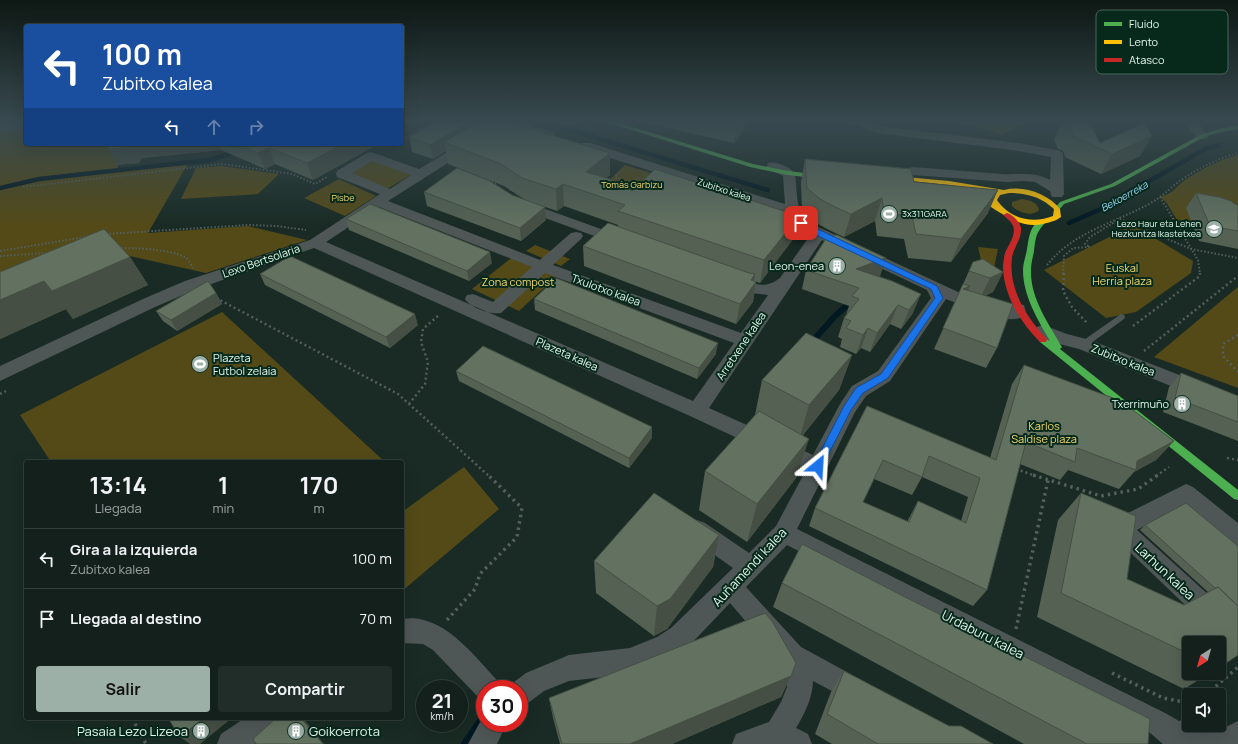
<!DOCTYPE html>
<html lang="es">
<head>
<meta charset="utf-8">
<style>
  body { margin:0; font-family:Manrope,sans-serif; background:#202d28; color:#f1f3f6; height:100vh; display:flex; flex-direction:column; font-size:15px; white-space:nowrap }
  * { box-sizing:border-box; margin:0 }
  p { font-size:13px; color:#9da3a3 }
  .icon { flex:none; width:22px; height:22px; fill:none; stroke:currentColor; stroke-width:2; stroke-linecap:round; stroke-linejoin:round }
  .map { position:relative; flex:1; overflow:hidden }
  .side { position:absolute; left:24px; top:460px; width:380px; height:260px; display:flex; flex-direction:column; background:#13201b; border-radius:4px; box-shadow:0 4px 16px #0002,0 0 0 1px #323e3a }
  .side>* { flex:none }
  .guide { position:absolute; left:24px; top:24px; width:380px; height:122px; border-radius:4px; box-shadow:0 4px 16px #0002,0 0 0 1px #323e3a; background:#1a4fa0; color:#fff; overflow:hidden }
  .needle { width:26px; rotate:217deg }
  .controls { position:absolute; left:1182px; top:636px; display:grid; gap:8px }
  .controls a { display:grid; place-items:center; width:44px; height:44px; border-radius:4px; background:#13201b; box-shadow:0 4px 16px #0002,0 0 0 1px #323e3a; font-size:20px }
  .speed { position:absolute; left:416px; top:680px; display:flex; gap:8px; font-size:20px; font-weight:700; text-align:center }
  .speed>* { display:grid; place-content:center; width:52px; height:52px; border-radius:50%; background:#13201b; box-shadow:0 4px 16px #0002,0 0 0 1px #323e3a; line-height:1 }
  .speed small { font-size:10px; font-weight:400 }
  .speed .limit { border:6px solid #d22; background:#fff; color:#111 }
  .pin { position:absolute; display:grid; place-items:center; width:34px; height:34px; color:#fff; margin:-17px; border-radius:8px; box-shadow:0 2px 6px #0006 }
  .me { position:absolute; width:44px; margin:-22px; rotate:27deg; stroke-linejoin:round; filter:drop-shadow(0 0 3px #0008) }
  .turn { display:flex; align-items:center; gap:14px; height:84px; padding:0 12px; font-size:18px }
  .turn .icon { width:52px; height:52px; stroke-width:2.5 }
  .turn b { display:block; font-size:28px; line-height:34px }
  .lanes { display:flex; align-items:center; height:38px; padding:0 12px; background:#0003; justify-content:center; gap:20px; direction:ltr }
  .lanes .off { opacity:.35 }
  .eta { display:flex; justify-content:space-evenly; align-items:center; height:68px; text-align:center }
  .eta b { font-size:24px; font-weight:700; line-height:28px }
  .action { display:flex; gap:8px; margin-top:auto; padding:8px 12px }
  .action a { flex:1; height:46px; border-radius:4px; background:#9db0a7; color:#111; font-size:16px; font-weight:700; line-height:46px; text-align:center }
  .action a+a { background:#202d28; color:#f1f3f6 }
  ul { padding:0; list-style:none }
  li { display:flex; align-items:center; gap:12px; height:60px; padding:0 12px; border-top:1px solid #323e3a }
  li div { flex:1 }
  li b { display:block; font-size:15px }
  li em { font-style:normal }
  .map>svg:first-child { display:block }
</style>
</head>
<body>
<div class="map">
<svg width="1238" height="744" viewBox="0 0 1238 744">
  <rect width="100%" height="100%" fill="#192b24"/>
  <!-- green -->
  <path fill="#534a18" d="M957 121H1025L1003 135Z
    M26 125V144H122L117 171 187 165 148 233 248 226 307 240 206 273 116 253 0 303V130Z
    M1238 155V230L1177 220 1166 202 1160 197C1172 194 1175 188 1185 180 1201 169 1219 160 1238 155Z
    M372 158 414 173 387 189 346 173Z
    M625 165 667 178 635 206 597 192Z
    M221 166 279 174 258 194 181 199 196 168Z
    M339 179 376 196 345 216 304 198Z
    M1022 199C1029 200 1038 202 1039 210 1032 217 1019 213 1012 206V202Z
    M1133 225 1193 261 1191 273 1136 312 1106 318 1044 270Z
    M535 245 570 259 561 266 526 251Z
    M978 247 998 249 994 268 981 260Z
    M515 255 560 273 519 311 472 289Z
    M1238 287V388L1154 357 1233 291Z
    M222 312 385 462H51L20 415Z
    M464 467 499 509 402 591V512Z"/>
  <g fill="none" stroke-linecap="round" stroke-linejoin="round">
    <!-- stream-far2 -->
    <path stroke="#021823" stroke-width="4.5" d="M402 124 425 121
      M551 124 768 190
      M0 188 39 179 209 160 233 153 245 144
      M1069 223 1101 209 1205 149 1219 145"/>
    <!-- stream-far1 -->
    <path stroke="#021823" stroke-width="6" d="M811 343 835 316 853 300"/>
    <!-- stream -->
    <path stroke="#021823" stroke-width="8" d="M465 744 485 715"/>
    <!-- path-far2 -->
    <path stroke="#555f5c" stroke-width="2" stroke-dasharray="1.5 2" stroke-linecap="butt" d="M402 121H404
      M566 121 591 128
      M402 139 421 129 429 127
      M619 172 615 177 632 183
      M469 173 496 183
      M23 187 222 164 292 174 315 184 327 177
      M625 189 639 178
      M1160 197 1198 260 1200 274
      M106 234 248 225 277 226 306 230
      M118 248C134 248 173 249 186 258 189 260 191 265 193 268
      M0 251 91 236
      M0 256 48 253
      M1047 265C1075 230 1117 223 1154 201 1163 196 1171 187 1180 181 1198 168 1217 159 1238 153
      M1063 274 1064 256 1073 248 1090 247 1085 244 1090 237 1118 220V218L1191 249 1238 258"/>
    <!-- path-far1 -->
    <path stroke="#555f5c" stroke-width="2.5" stroke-dasharray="2 3" stroke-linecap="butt" d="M1064 273 1063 291 1072 307 1088 324
      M216 298 398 394 489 476
      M1133 326 1200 276V273
      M1238 335 1223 344V356L1238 372
      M1144 351 1238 276
      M0 394 6 391
      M409 404 425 384 428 362 421 342 423 329 439 315
      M1227 458 1238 460
      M1016 469 1036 476
      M1156 476 1169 467"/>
    <!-- path -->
    <path stroke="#555f5c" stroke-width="3.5" stroke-dasharray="2.5 4" stroke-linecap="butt" d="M1033 475 1101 496 1138 489 1158 475
      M447 620 475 589 480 574 517 537 522 508 488 475
      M1016 629 1048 480
      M1112 673 1163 698 1189 703
      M1206 695 1238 667
      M1219 709 1226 715
      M132 718 146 744"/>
    <!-- lane -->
    <path fill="#4f5756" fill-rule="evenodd" d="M1121 314 1124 315 1125 317 1124 319 1087 346H1081L1080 344 1081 342Z"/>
    <!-- street -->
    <path fill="#4f5756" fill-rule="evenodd" d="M22 121H26V128L0 133V125Z
      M499 121H514L388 201 540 260 571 233 576 232 581 233 583 236 581 239 553 265 741 333 768 295 752 293 725 284 723 281 725 278C746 272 756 296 780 278L811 234 796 226 787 214 582 149 580 146 582 143H590L785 204 783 176 768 169 767 166 768 163C777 161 790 167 795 174 798 196 794 212 814 225L956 291 1005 309H1010L1012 305 1018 304 1024 305 1026 313C1015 331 963 305 946 299L890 381 866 396 855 412 797 529 1167 714 1179 721 1189 717V725H1214L1222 729 1238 721V744H1163L1149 732 787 545 746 587 801 647 869 684 873 693 869 702 860 706 813 681C813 697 804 715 796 728L808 734 812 744H732L736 734 769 722 781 702 787 687V673L783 665 730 603 689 646 659 663 630 674 569 681 544 691 528 703 519 707V689H508L510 685 526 673 569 655 630 648 657 637 671 628 733 568 689 537 686 530 689 523 697 520 705 523 749 553 776 526 806 470 690 416 314 248 197 289 155 307 0 381V366L143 299 185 281 310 240 380 194 337 177 336 174 337 171 367 153 371 152 419 169ZM372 161 411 175 390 189 352 173ZM379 207 532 267 493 302 473 294 467 295 465 299C471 308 491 315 501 313L545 273 734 343 693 401 326 242ZM822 240 927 290 931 298 878 371 852 386 840 404 813 455 709 408Z
      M516 121H528L531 126 553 132 555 135 553 138 549 139 522 131Z
      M850 121H867L879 126 1019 143 1061 151 1063 154 1064 194 1062 197H1052L1050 191 1035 182 1024 181 1007 182 913 175 908 174 907 171 908 168 913 167C943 169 972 172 1002 174 1019 175 1034 171 1050 180L1051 157 1019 151 877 133 852 123Z
      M1188 121H1200L1202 129 1208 136 1206 139H1198L1190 130Z
      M523 201 626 238 628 241 626 244 621 245 616 244 518 208 516 205 518 202Z
      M1043 325 1067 334 1090 340 1238 398V413L1079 349C1068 346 1041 341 1035 331L1037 327Z
      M1186 484 1193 487 1238 523V546L1230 543 1184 504 1137 530 1222 607 1225 615 1222 623 1213 627 1204 623 1112 535 1109 528 1112 521Z
      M413 618C450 622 473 655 497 680L501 689H485V701L479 698 433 650 423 644 402 643V619Z
      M485 713V723H507L497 744H468Z
      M245 718H281L277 727 254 744H217L221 734Z"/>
    <!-- fast -->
    <path fill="#4caf50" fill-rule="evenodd" d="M603 121H613L753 164 788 171 831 176 834 178 831 180 788 175 750 167Z
      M1238 125V129L1218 133 1204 137 1115 186 1064 204 1059 210 1057 211 1054 209 1060 202 1111 184 1200 135 1215 130Z
      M1038 221H1041L1045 223C1035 234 1036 238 1034 251 1033 257 1031 263 1031 270 1030 298 1049 324 1062 347L1060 349 1238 490V500L1234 499 1040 342 1039 340 1040 338 1043 337 1050 341C1038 320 1023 296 1023 270 1023 263 1026 256 1027 249 1029 238 1029 229 1038 221Z"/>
    <!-- slow -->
    <path fill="#ffc107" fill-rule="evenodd" d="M884 175 949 181 1004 190C1024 185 1048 194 1060 209L1061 217C1056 221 1050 222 1043 224 1018 229 1001 212 981 201 975 197 967 196 962 192L963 191C972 190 983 196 991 201L995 193 949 185 882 178 881 177ZM1009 193C1027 193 1041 197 1054 209L1053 216C1033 224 1010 219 997 200L1000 195Z"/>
    <!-- jam -->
    <path fill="#c62828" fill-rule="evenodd" d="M1007 213C1013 215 1020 222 1021 228 1022 239 1013 248 1012 258 1008 288 1026 317 1046 338L1047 340 1046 342H1040C1021 323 1004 296 1003 268 1003 263 1004 258 1005 253 1008 245 1018 233 1012 224 1010 220 1006 218 1003 215Z"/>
  </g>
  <!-- wall -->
  <path fill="#546153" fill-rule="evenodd" d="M476 121V123L610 175 606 178 632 191 794 238 760 283 754 281 756 282 753 302 736 324 584 266 583 246 618 227V225L564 206 557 211 525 200 504 186 448 164 446 151 433 159 412 152 409 137Z
    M638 121H746L745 129 734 143Z
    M1063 121H1079L1100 143 1152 136 1140 156 1101 174 1065 157 1064 153 1062 150 1058 149 1054 140Z
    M110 144H378L313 180 275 164 265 169 221 150 142 158 139 163 117 165Z
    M805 159 914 182 988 213 951 262 908 258 904 239 877 236 875 221 844 237 829 230 814 222 802 210 801 182Z
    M424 192 546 220 521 241 427 206Z
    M1196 193 1238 207V249L1199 241 1186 208Z
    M346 219 492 263 469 281 349 230Z
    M130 257 148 285 73 319 66 309 0 339V272Z
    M973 262 1003 272 993 292 985 296 997 348 986 368 934 349Z
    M806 270 880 277 913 313 901 329 890 324 870 352 861 348 856 354 840 347 842 339 838 337 844 318 846 315 849 306 802 289Z
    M260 274 418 325 390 348 265 285Z
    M216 293 222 304 177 331 163 321 156 311Z
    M534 299 716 354 697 379 535 310Z
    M852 355 839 390 803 435 796 478 747 542 699 510 705 471 755 415 762 380Z
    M1024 365 1174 441 1156 460 1134 472 1119 489 1068 470 1060 480 1020 464 987 590 973 606 809 526 815 508 867 406 990 458 1012 384ZM922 477 968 497 961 521 918 501 907 522 863 502 874 479 912 495Z
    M456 371 652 427V438L629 468 459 381Z
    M1181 373 1238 396V441L1163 412 1169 387Z
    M1081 493 1127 579 1184 605 1208 592 1140 530 1145 525 1238 546 1189 643V673H1210L1184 689 1037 617 1058 520Z
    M719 535 713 567 667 629 654 636 596 593 594 561Z
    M782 583 1148 744H1024L773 607Z
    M844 671 949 726 993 744H832L815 734 831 692Z
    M791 676 781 697 672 744H560L553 718 549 698Z"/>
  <!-- shaded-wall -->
  <path fill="#454f43" d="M470 121H476L477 132 444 142 446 151 433 159 430 145Z
    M740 121H746L745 129 734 143 737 125Z
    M1152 136 1140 156 1101 174 1112 154Z
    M132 144H218L221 150 142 158 139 163 117 165 108 149Z
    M343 144H378L313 180 307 163Z
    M269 148 275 164 265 169 258 153Z
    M610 153V175L589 192 586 172Z
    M563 184 564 206 557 211 556 189Z
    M998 190 988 213 951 262 961 239Z
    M882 198 875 221 844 237 851 214Z
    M545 207 546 220 521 241 520 228Z
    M799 216 794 238 760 283 764 260Z
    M490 252 492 263 469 281 467 271Z
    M130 257 148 285 73 319 52 291Z
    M886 258 880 277 856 269Z
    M1003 272 993 292 980 298 990 278Z
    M755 274 753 286 756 282 753 302 736 324 740 304 751 280Z
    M44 281 66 309 0 339V300Z
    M970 286 961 306 963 289Z
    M216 293 222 304 177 331 171 320Z
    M921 294 913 313 901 329 909 310Z
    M898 305 890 324 870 352 877 333Z
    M415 314 418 325 390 348 386 337Z
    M868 328 861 348 856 354 863 335Z
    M718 343 716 354 697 379 699 368Z
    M852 355 839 390 799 440 809 405Z
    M652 427V438L629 468V458Z
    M809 439 796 478 747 542 757 504Z
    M1174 441 1156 460 1134 472 1136 470 1137 461Z
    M719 535 713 567 667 629 654 636 657 606Z
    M791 676 781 697 672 744H630Z
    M204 718H232L200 744H190L180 737Z
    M301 718H303L324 744H323Z"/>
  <!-- building -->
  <path fill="#627160" stroke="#454f43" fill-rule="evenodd" d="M437 121H470L430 145 409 137Z
    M480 121H506L610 153 586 172 616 181 632 191 655 169 799 216 764 260 618 211 625 205 563 184 556 189 522 178 501 164 444 142Z
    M720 121H740L737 125Z
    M1064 121H1079L1089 122 1100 143 1145 123 1152 136 1112 154 1075 137 1074 133 1072 130 1068 129Z
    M110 144H132L130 147 108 149Z
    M237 144H343L307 163 269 148 258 153Z
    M805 159 911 169 914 182 998 190 961 239 916 234 912 216 884 213 882 198 851 214 835 207 820 199 807 188Z
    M457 168 490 181 512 195 545 207 520 228 424 192Z
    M1196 193 1219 197 1231 201 1238 206V231L1210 226Z
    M370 204 490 252 467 271 346 219Z
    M608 223 749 273 755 274 751 280 756 282 740 304 583 246Z
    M104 229 130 257 52 291 44 281 0 300V272Z
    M834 235H837L886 258 856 269 892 281 921 294 909 310 898 305 877 333 868 328 863 335 846 328 851 321 844 318 859 299 852 296 859 288 806 270 827 237Z
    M290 256 415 314 386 337 260 274Z
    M983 259 1003 272 990 278 969 271 973 262Z
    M556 278 718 343 699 368 534 299Z
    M208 281 216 293 171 320 156 311Z
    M963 284 970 286 963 289 1013 304 997 348 943 328Z
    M806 333 852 355 809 405 762 380Z
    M483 346 652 427 629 458 456 371Z
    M1024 365 1121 401 1174 441 1137 461 1136 470 1077 448 1075 462 1026 442 987 590 815 508 867 406 996 460ZM929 456 980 478 966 523 918 501 909 522 863 502 883 460 922 477Z
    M1181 373 1238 396V422L1175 398Z
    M759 411 809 439 757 504 705 471Z
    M654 493 719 535 670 599 657 606 594 561Z
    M1081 493 1136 516 1127 579 1184 605 1218 587 1238 606V655L1219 668V643H1189V654L1061 593Z
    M1186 503 1238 546V606L1218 587 1215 588 1145 525Z
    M802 544 905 597 1150 719 1148 744H1087L782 583Z
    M765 613 772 621 796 663 791 676 630 744H562L549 698Z
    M844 671 949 726H961L993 744H878L827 714Z
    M168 718H204L180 737Z
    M276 718H301L323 744H256L253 739Z"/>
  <!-- sky -->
  <linearGradient id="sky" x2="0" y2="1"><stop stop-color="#0e1814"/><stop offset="0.54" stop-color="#384a50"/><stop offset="1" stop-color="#384a50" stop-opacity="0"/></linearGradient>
  <rect width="1238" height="225" fill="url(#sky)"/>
  <!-- route -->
  <path fill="#1a73e8" stroke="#114b97" d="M801 221 937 286 943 298 888 378 863 393 851 410 821 469 818 470 814 469 813 466 844 406 856 388 881 374 935 298 931 289 816 235 799 225 798 223Z"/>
  <!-- icons -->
  <defs>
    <g id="stadium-disc" transform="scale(0.9)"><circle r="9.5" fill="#9db0a7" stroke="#06291c"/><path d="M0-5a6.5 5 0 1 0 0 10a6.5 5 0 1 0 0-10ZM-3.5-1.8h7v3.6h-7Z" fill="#fff"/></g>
    <g id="school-disc" transform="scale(0.9)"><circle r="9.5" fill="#9db0a7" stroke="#06291c"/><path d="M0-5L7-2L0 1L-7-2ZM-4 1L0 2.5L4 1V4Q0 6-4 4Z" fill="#fff"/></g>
    <g id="building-disc" transform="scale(0.9)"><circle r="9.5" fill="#9db0a7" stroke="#06291c"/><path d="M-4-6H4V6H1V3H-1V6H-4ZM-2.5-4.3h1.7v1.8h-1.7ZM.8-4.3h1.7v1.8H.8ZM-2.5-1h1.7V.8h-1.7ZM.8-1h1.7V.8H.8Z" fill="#fff"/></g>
  </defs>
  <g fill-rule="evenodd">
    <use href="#stadium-disc" x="889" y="214"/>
    <use href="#school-disc" x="1214" y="229"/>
    <use href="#building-disc" x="837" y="266"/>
    <use href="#stadium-disc" x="200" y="364"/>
    <use href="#building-disc" x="1182" y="404"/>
    <use href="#building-disc" x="201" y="731"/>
    <use href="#building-disc" x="296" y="731"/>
  </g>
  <g text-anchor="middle" stroke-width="4" stroke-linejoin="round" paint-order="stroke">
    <!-- far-park labels -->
    <g font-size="9" fill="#f3d86a" stroke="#06291c">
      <text x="632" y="188">Tomás Garbizu</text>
      <text x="343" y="201">Pisbe</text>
    </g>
    <!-- far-street labels -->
    <g font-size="9" fill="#e4f7ed" stroke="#06291c">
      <text transform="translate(724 190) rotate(18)" y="3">Zubitxo kalea</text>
    </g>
    <!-- far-poi labels -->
    <g font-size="9" fill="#e4f7ed" stroke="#06291c" text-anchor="start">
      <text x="902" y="217">3x311GARA</text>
      <text x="1201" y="227" text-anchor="end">Lezo Haur eta Lehen<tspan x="1201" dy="10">Hezkuntza Ikastetxea</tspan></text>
    </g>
    <!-- far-water labels -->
    <g font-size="10" font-style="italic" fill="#95d5f7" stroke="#06291c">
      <text transform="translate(1124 196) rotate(-29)" y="4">Bekoerreka</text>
    </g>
    <!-- street labels -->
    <g font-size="11" fill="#e4f7ed" stroke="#06291c">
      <text transform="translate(261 261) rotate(-19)" y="4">Lexo Bertsolaria</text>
      <text transform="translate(606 290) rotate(20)" y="4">Txulotxo kalea</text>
      <text transform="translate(741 346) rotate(-56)" y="4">Arretxene kalea</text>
      <text transform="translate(567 354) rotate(24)" y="4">Plazeta kalea</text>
      <text transform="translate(1123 360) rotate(22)" y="4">Zubitxo kalea</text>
    </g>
    <!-- poi labels -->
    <g font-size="11" fill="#e4f7ed" stroke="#06291c" text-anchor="end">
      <text x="824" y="270">Leon-enea</text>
      <text x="213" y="362" text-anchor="start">Plazeta<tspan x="213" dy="13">Futbol zelaia</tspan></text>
      <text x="1169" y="408">Txerrimuño</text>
    </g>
    <!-- park labels -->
    <g font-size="11" fill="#f3d86a" stroke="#06291c">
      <text x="1122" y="272">Euskal<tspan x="1122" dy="13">Herria plaza</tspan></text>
      <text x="518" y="286">Zona compost</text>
      <text x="1044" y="430">Karlos<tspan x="1044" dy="13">Saldise plaza</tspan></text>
    </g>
    <!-- near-street labels -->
    <g font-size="13" fill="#e4f7ed" stroke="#06291c">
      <text transform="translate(749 567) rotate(-47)" y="5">Auñamendi kalea</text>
      <text transform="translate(1165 571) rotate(43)" y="5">Larhun kalea</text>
      <text transform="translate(983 634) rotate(27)" y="5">Urdaburu kalea</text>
    </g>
    <!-- near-poi labels -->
    <g font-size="13" fill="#e4f7ed" stroke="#06291c" text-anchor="end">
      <text x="188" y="736">Pasaia Lezo Lizeoa</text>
      <text x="309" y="736" text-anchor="start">Goikoerrota</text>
    </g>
  </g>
  <!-- legend -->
  <rect x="1096" y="10" width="132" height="64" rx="6" fill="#06291c" stroke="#49675b" stroke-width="1"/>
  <rect x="1104" y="22" width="18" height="4" fill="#4caf50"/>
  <rect x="1104" y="40" width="18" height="4" fill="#ffc107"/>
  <rect x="1104" y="58" width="18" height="4" fill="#c62828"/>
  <g font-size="11" fill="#e4f7ed">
    <text x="1129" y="28">Fluido</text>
    <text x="1129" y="46">Lento</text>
    <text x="1129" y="64">Atasco</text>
  </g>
</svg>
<div class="controls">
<a><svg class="needle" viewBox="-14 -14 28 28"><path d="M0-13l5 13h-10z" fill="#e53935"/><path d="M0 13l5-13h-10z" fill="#9da3a3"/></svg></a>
<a><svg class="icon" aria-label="sound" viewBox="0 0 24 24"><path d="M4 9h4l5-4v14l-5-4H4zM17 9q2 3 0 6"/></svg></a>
</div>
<div class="speed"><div>21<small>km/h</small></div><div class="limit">30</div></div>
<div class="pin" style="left:801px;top:223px;background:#d93025"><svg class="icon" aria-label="arrive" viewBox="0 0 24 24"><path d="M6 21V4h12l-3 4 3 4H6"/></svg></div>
<svg class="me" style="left:818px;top:466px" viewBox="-20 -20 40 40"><path d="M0-17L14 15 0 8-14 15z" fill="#1a73e8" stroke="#fff" stroke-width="4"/></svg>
<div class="guide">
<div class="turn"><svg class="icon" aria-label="left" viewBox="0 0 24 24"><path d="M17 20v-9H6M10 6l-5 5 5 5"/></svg><div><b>100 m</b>Zubitxo kalea</div></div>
<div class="lanes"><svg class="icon" aria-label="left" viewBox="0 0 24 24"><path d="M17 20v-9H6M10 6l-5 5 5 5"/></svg><svg class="icon off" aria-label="ahead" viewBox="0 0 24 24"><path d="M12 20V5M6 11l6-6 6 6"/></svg><svg class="icon off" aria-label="right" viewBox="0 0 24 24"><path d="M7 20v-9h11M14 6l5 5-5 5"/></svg></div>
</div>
<section class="side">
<div class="eta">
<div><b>13:14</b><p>Llegada</p></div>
<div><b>1</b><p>min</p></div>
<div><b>170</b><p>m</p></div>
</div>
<ul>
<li><svg class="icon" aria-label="left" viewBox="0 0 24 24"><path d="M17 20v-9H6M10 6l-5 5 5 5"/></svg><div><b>Gira a la izquierda</b><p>Zubitxo kalea</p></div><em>100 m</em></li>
<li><svg class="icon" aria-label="arrive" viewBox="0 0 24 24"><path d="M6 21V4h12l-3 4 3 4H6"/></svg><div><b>Llegada al destino</b></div><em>70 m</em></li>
</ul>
<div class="action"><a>Salir</a><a>Compartir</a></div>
</section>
</div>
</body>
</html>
